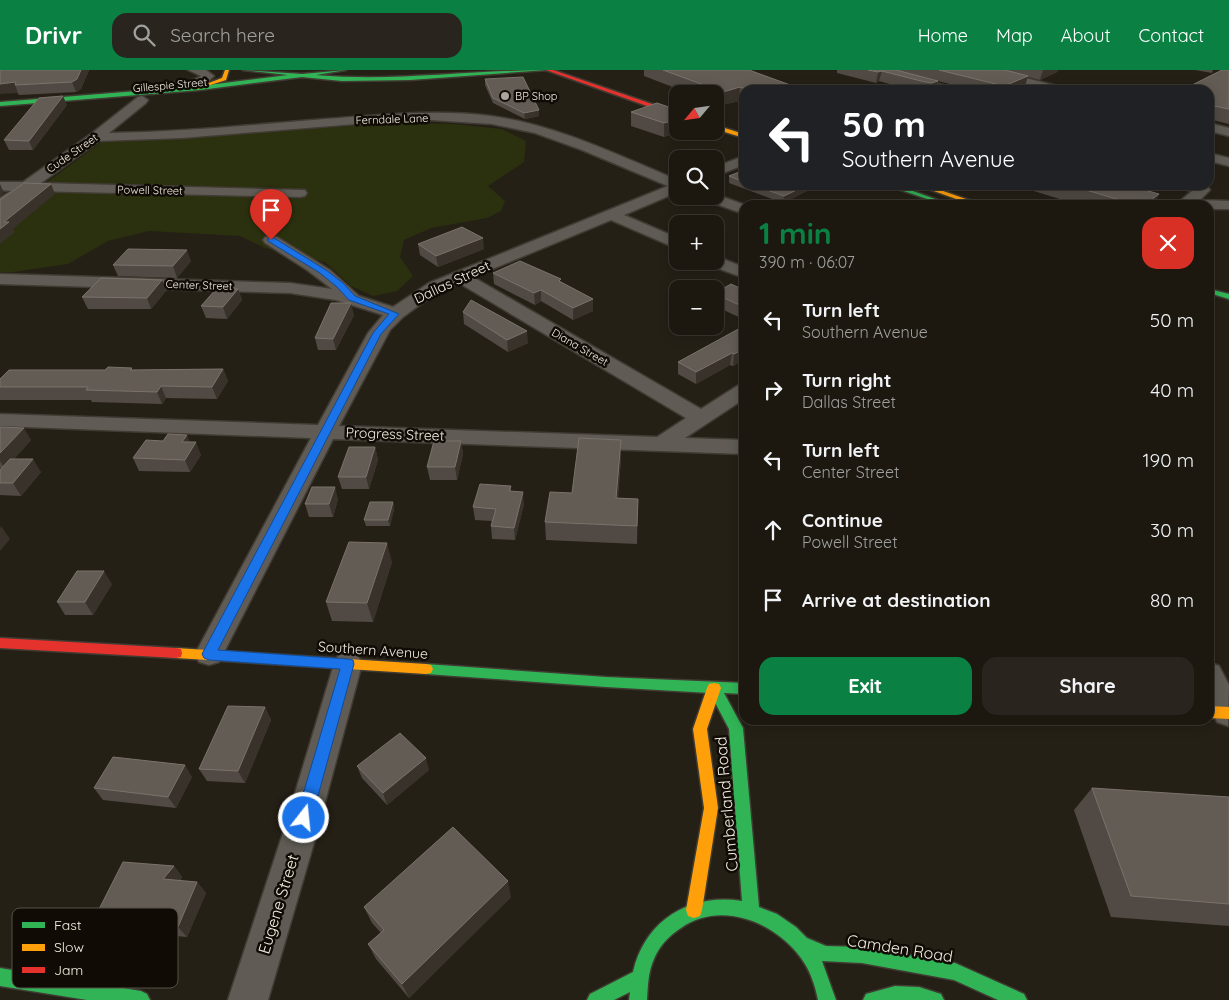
<!DOCTYPE html>
<html lang="en">
<head>
<meta charset="utf-8">
<style>
  body { margin:0; font-family:Quicksand,sans-serif; background:#29251e; color:#f1f3f6; height:100vh; display:flex; flex-direction:column; font-size:19px; white-space:nowrap }
  * { box-sizing:border-box; margin:0 }
  p { font-size:16px; color:#a0a09f }
  .icon { flex:none; width:28px; height:28px; fill:none; stroke:currentColor; stroke-width:2; stroke-linecap:round; stroke-linejoin:round }
  .map { position:relative; flex:1; overflow:hidden }
  .details { position:absolute; left:739px; top:130px; width:475px; height:525px; display:flex; flex-direction:column; background:#1c1810; border-radius:15px; box-shadow:0 2px 12px #0003,0 0 0 1px #3a3730 }
  .details>* { flex:none }
  .banner { position:absolute; left:739px; top:15px; width:475px; height:105px; border-radius:15px; box-shadow:0 2px 12px #0003,0 0 0 1px #3a3730; background:#202124; color:#fff; overflow:hidden }
  .needle { width:32px; rotate:241deg }
  .buttons { position:absolute; left:669px; top:15px; display:grid; gap:10px }
  .buttons a { display:grid; place-items:center; width:55px; height:55px; border-radius:10px; background:#1c1810; box-shadow:0 2px 12px #0003,0 0 0 1px #3a3730; font-size:25px }
  .pin { position:absolute; display:grid; place-items:center; width:42px; height:42px; color:#fff; margin:-51px -21px; border-radius:50% 50% 50% 0; rotate:-45deg; box-shadow:0 0 5px #0007 }
  .pin .icon { rotate:45deg }
  .me { position:absolute; width:55px; margin:-28px; rotate:16deg; stroke-linejoin:round; filter:drop-shadow(0 0 4px #0008) }
  .turn { display:flex; align-items:center; gap:18px; height:105px; padding:0 20px; font-size:22px }
  .turn .icon { width:65px; height:65px; stroke-width:2.5 }
  .turn b { display:block; font-size:35px; line-height:42px }
  .round { display:grid; place-items:center; flex:none; width:52px; height:52px; border-radius:15px; background:#29251e }
  .overview { display:flex; align-items:center; justify-content:space-between; height:85px; padding:0 20px }
  h1 { font-size:30px; font-weight:700; line-height:38px; color:#0b8043 }
  .button { display:flex; gap:10px; margin-top:auto; padding:10px 20px }
  .button a { flex:1; height:58px; border-radius:15px; background:#0b8043; color:#fff; font-size:20px; font-weight:700; line-height:58px; text-align:center }
  .button a+a { background:#29251e; color:#f1f3f6 }
  ul { padding:0; list-style:none }
  li { display:flex; align-items:center; gap:15px; height:70px; padding:0 20px }
  li div { flex:1 }
  li b { display:block; font-size:19px }
  li em { font-style:normal }
  header { display:flex; align-items:center; gap:30px; box-sizing:border-box; height:70px; padding:0 25px; background:#0b8043; color:#fff }
  header strong { font-size:24px }
  nav { display:flex; gap:28px; margin-inline-start:auto; font-size:18px }
  .search { width:350px; height:45px; background:#29251e; display:flex; align-items:center; gap:12px; box-sizing:border-box; padding:0 18px; border-radius:15px; color:#a0a09f; font-size:19px }
  .map>svg:first-child { display:block }
</style>
</head>
<body>
<header>
<strong>Drivr</strong>
<div class="search"><svg class="icon" aria-label="search" viewBox="0 0 24 24"><circle cx="10" cy="10" r="6"/><path d="M15 15l6 6"/></svg>Search here</div>
<nav><a>Home</a><a>Map</a><a>About</a><a>Contact</a></nav>
</header>
<div class="map">
<svg width="1229" height="930" viewBox="0 0 1229 930">
  <rect width="100%" height="100%" fill="#252016"/>
  <!-- green -->
  <path fill="#2b300e" d="M393 53 453 54 502 59 526 71 524 92 488 116 505 131 501 141 487 148 431 158 404 170 400 187 413 206 397 221 373 226 351 216 325 192 265 178 240 166 149 161 108 171 68 194 13 202H0V147L103 71 165 69Z"/>
  <g fill="none" stroke-linecap="round" stroke-linejoin="round">
    <!-- street casing -->
    <g stroke="#403b33" stroke-width="3">
      <path id="street" d="M188 0H206L214 6 206 13 189 19 152 24 146 21C160 7 185 17 201 6Z
        M868 0H886L954 18 956 20H937L869 2Z
        M973 0H992L1066 18 1068 20H1048L974 2Z
        M142 26 148 30 146 33 109 63C181 62 253 55 325 49 380 45 436 39 491 46 557 55 617 85 678 110V122L624 145 678 168V179L611 150 473 207 701 339 737 316 744 314V329L685 368 744 370V384L333 369 219 592 209 595 199 592 195 584 311 368 0 356V344L318 355 368 263 383 245 336 230 290 223 0 214V204L290 213 332 219 307 200 265 173 263 170 265 167H277L330 200 359 226 393 237 429 213 668 116 582 80 535 63 492 54 430 50 368 53 182 68 99 71 41 113 305 120 307 123 305 126 300 127 29 121 5 138 0 139V128L11 121 0 120V112H23L91 64 138 27ZM459 213 686 348 657 367 339 356 390 260 403 247 425 231Z
        M1209 53 1229 58V66L1209 61Z
        M1209 83 1229 88V96L1209 91Z
        M744 86V95L715 106V97Z
        M1177 115 1208 117 1210 120 1200 130 1229 131V139H1209V135H1178L1180 131 1192 121 1179 118Z
        M715 124 745 135 744 144 702 129 700 126H715Z
        M715 186 744 197V208L709 195 707 191H715Z
        M348 582 358 586 362 594 316 766 268 930H228L282 766 334 594 338 586Z
        M1209 592 1219 596 1229 615 1228 656 1217 652 1209 634Z"/>
    </g>
    <!-- fast casing -->
    <g stroke="#403b33" stroke-width="3">
      <path id="fast" d="M243 0 302 4 346 0 316 5C393 12 470 0 547 0L410 10 342 11 302 7 200 20 0 36V32L200 16 288 5Z
        M886 115H896L938 130 933 131Z
        M1209 219 1229 224V229L1209 223Z
        M426 594 606 607 744 613V624L724 623 743 658 759 837 777 844 796 857 807 868 826 876 862 877 955 893 1024 924 1027 930H998L954 910 862 893 822 891 836 930H818C815 915 810 900 801 888 775 852 721 830 681 858 670 865 659 876 654 889 648 902 648 916 647 930H629L630 922 614 930H587L590 924 633 902C645 850 690 823 742 831L729 659 710 623 606 617 426 604 421 603 419 599 421 595Z
        M0 898 141 921 147 924 150 930H87L0 916Z
        M895 916 919 917 941 924 944 930H863L866 924Z"/>
    </g>
    <!-- slow casing -->
    <g stroke="#403b33" stroke-width="3">
      <path id="slow" d="M225 0H229L226 10 198 19V17L222 8Z
        M715 55 744 64V68L715 59Z
        M917 115H926L983 135H973Z
        M176 578 426 594 431 595 433 599 431 603 426 604 176 588 171 587 170 583 171 579Z
        M714 613 719 614 721 618 707 659 718 738 702 840 700 846 694 848 688 846 686 840 704 738 693 659 707 618 709 614Z
        M1209 636 1229 637V649L1209 648Z"/>
    </g>
    <!-- jam casing -->
    <g stroke="#403b33" stroke-width="3">
      <path id="jam" d="M546 0H553L678 43V47Z
        M0 568 176 578 181 579 182 583 181 587 176 588 0 578Z"/>
    </g>
    <!-- street -->
    <use href="#street" fill="#605c55" fill-rule="evenodd"/>
    <!-- fast -->
    <use href="#fast" fill="#30b455" fill-rule="evenodd"/>
    <!-- slow -->
    <use href="#slow" fill="#ff9f0a" fill-rule="evenodd"/>
    <!-- jam -->
    <use href="#jam" fill="#e5322d" fill-rule="evenodd"/>
  </g>
  <!-- wall -->
  <path fill="#514a44" d="M0 0H89L81 19 76 22 19 25Z
    M644 0H749L804 20H744V32L739 31 722 35 715 33V24H691L644 6Z
    M837 0H1058L1057 2 1040 10 1028 7 1025 16 1016 20H974L938 11 936 20H911L879 11 876 13 837 3Z
    M1195 0H1213L1212 3Z
    M1229 0V54L1209 49V20Z
    M485 9 539 40V46L525 49 493 33 485 15Z
    M657 33 678 61H680L664 67 631 56V42Z
    M67 35 33 80H9L4 70Z
    M744 100V115H819L783 133 729 113V106Z
    M1014 115H1127L1159 124 1154 135H1079Z
    M418 174 484 179 438 197 420 185Z
    M191 191 177 208 118 206 113 195Z
    M493 203 561 212 593 229V241L573 250 541 231 535 235 494 214Z
    M162 210 166 221 151 239H88L82 227Z
    M238 219 242 230 227 249 206 248 201 236Z
    M744 220V290L733 296 730 295 696 314 678 304V292L740 258 741 251 743 249 715 236V223Z
    M463 242 528 273 508 282 464 254Z
    M354 245 336 280H318L315 268Z
    M132 298V300L223 299 228 311 217 329 166 328 162 334 92 332 91 330H0V309Z
    M0 357 31 370 14 389 41 402 21 426 0 425V400L1 398H0Z
    M461 371 463 384 457 410H430L427 397Z
    M190 372 201 385 190 402 139 401 133 388Z
    M375 377 378 390 369 419H342L338 407Z
    M621 388 618 428 638 429 637 474 546 470 545 452 572 423Z
    M511 416V421L524 434 515 470 492 469 491 456 492 451 475 450 473 437Z
    M338 429 333 447H309L305 434Z
    M393 432 394 439 390 456H366L364 450Z
    M392 492 373 552 332 551 326 532Z
    M112 514 93 545H65L57 532Z
    M265 637 271 650 245 713 207 711 199 699Z
    M357 696 429 700 387 735 362 708Z
    M192 707 176 738 103 730 94 718Z
    M1092 718 1229 727V856L1111 847 1074 740Z
    M174 796 182 807 180 811 197 812 206 823 187 867 105 860 94 849Z
    M511 827 409 928 376 889 368 874 381 863 372 853 364 837Z"/>
  <!-- shaded-wall -->
  <path fill="#38322a" d="M81 0H89L81 19 76 22 72 12Z
    M1043 0H1058L1057 2 1040 10Z
    M882 1 879 11 876 13 878 2Z
    M1028 6 1025 16 1016 20H1003L1004 16Z
    M938 11 936 20H930L932 13Z
    M16 12 15 15 18 23 0 24V14Z
    M740 17 739 31 722 35 723 22Z
    M63 26 67 35 33 80 29 71Z
    M539 40V46L525 49 524 43Z
    M678 49V61H680L664 67V53Z
    M0 114 4 123 0 126Z
    M51 114 55 124 13 159 15 162 0 174V159L4 152Z
    M807 115H819L783 133 784 126Z
    M1159 124 1154 135H1144Z
    M483 168 484 179 438 197 436 186Z
    M187 180 191 191 177 208 173 196Z
    M162 210 166 221 151 239 147 228Z
    M238 219 242 230 227 249 223 237Z
    M541 220V231L535 235 534 223Z
    M593 229V241L573 250V238Z
    M351 233 354 245 336 280 333 269Z
    M527 261 528 273 508 282 507 270Z
    M744 279V290L733 296 734 284Z
    M732 283 730 295 696 314V302Z
    M223 299 228 311 217 329 212 317Z
    M161 316 166 328 162 334 157 322Z
    M24 358 31 370 5 399 0 391V383Z
    M187 365 192 377 182 372Z
    M621 370V388L616 447V428Z
    M461 371 463 384 457 410 455 397Z
    M196 372 201 385 190 402 185 390Z
    M375 377 378 390 369 419 366 407Z
    M33 389 41 402 21 426 13 413Z
    M335 417 338 429 333 447 329 434Z
    M523 422 524 434 515 470 514 458Z
    M393 432 394 439 390 456 388 450Z
    M1 456 10 469 0 481V458Z
    M387 473 392 492 373 552 367 533Z
    M104 501 112 514 93 545 85 532Z
    M265 637 271 650 245 713 238 701Z
    M426 688 429 700 387 735 383 723Z
    M185 695 192 707 176 738 168 727Z
    M174 796 182 807 172 820 163 809Z
    M508 811 511 827 409 928 402 914Z
    M197 812 206 823 187 867 178 857Z"/>
  <!-- building -->
  <path fill="#635c55" stroke="#7a726b" d="M0 0H81L77 9 72 12 15 15 16 12 0 14Z
    M663 0H749L804 20H749L740 17 723 22Z
    M868 0H896L938 11 932 13 921 11 882 1 878 2Z
    M939 0H1005L1028 6 1004 16Z
    M1222 0H1229V39L1209 35V20H1182Z
    M523 7 539 40 524 43 493 28 485 9Z
    M63 26 29 71 4 70 39 28Z
    M657 33 678 40V49L664 53 631 42Z
    M744 100V112L729 106Z
    M24 113 51 114 4 152H9L0 159V130Z
    M753 115H807L784 126Z
    M1069 115H1127L1159 124 1144 135H1137Z
    M913 131 926 135H904Z
    M462 157 483 168 436 186 418 174Z
    M128 179 187 180 173 196 113 195Z
    M520 191 561 209 559 211 593 229 573 238 541 220 534 223 493 203Z
    M101 208 162 210 147 228 82 227Z
    M731 214 744 220V237L715 224V223Z
    M217 218 238 219 223 237 201 236Z
    M471 230 527 261 507 270 463 242Z
    M331 233H351L333 269 315 268Z
    M744 256V279L734 284 732 283 696 302 678 292Z
    M108 297 132 298 130 300 223 299 212 317 161 316 157 322 86 320 88 317H0V309L9 300H105Z
    M0 357 24 358 0 383Z
    M168 364 187 365 182 372H196L185 390 133 388 146 370 163 371Z
    M579 368 621 370 616 428 638 429 637 456 545 452 550 422 572 423Z
    M434 371H461L455 397H427Z
    M349 377H375L366 407H338Z
    M10 389H33L13 413H0V400Z
    M480 414 511 416 509 421 523 422 514 458 491 456 496 439 473 437Z
    M312 417H335L329 434H305Z
    M370 432H393L388 450H364Z
    M349 472 387 473 367 533 326 532Z
    M77 501H104L85 532H57Z
    M228 636 265 637 238 701 199 699Z
    M400 663 426 688 383 723 357 696Z
    M113 687 185 695 168 727 94 718Z
    M1092 718 1229 727V834L1131 826Z
    M453 757 508 811 402 914 368 874 384 860 364 837Z
    M123 792 174 796 163 809 197 812 178 857 94 849Z"/>
  <!-- route -->
  <path fill="#1a73e8" stroke="#114b97" d="M268 168H274L326 200 343 213 355 226 399 244 381 264 218 580 348 589 353 590 354 594 312 748 310 753 304 755 299 753 296 748 340 599 209 590 204 588 202 584 373 263 389 244 349 230 337 217 320 203 268 171Z"/>
  <!-- markers -->
  <circle fill="#aca59b" stroke="#100c05" stroke-width="2" cx="505" cy="26" r="5"/>
  <g text-anchor="middle" stroke-width="5" stroke-linejoin="round" paint-order="stroke">
    <!-- far-street labels -->
    <g font-size="11" fill="#f4ede2" stroke="#100c05">
      <text transform="translate(170 15) rotate(-5)" y="4">Gillespie Street</text>
      <text transform="translate(392 49) rotate(-2)" y="4">Ferndale Lane</text>
      <text transform="translate(72 83) rotate(-35)" y="4">Cude Street</text>
      <text transform="translate(150 120) rotate(1)" y="4">Powell Street</text>
      <text transform="translate(199 215) rotate(2)" y="4">Center Street</text>
      <text transform="translate(580 277) rotate(30)" y="4">Diana Street</text>
    </g>
    <!-- far-poi labels -->
    <g font-size="11" fill="#f4ede2" stroke="#100c05" text-anchor="start">
      <text x="515" y="30">BP Shop</text>
    </g>
    <!-- street labels -->
    <g font-size="14" fill="#f4ede2" stroke="#100c05">
      <text transform="translate(452 212) rotate(-25)" y="5">Dallas Street</text>
      <text transform="translate(395 364) rotate(2)" y="5">Progress Street</text>
      <text transform="translate(373 580) rotate(4)" y="5">Southern Avenue</text>
    </g>
    <!-- near-street labels -->
    <g font-size="16" fill="#f4ede2" stroke="#100c05">
      <text transform="translate(726 734) rotate(-95)" y="6">Cumberland Road</text>
      <text transform="translate(278 834) rotate(-73)" y="6">Eugene Street</text>
      <text transform="translate(900 878) rotate(9)" y="6">Camden Road</text>
    </g>
  </g>
  <!-- legend -->
  <rect x="12" y="838" width="166" height="80" rx="8" fill="#100c05" stroke="#545047" stroke-width="1"/>
  <rect x="22" y="852" width="23" height="6" fill="#30b455"/>
  <rect x="22" y="874" width="23" height="7" fill="#ff9f0a"/>
  <rect x="22" y="897" width="23" height="6" fill="#e5322d"/>
  <g font-size="14" fill="#f4ede2">
    <text x="54" y="860">Fast</text>
    <text x="54" y="882">Slow</text>
    <text x="54" y="905">Jam</text>
  </g>
</svg>
<div class="buttons">
<a><svg class="needle" viewBox="-14 -14 28 28"><path d="M0-13l5 13h-10z" fill="#e53935"/><path d="M0 13l5-13h-10z" fill="#a0a09f"/></svg></a>
<a><svg class="icon" aria-label="search" viewBox="0 0 24 24"><circle cx="10" cy="10" r="6"/><path d="M15 15l6 6"/></svg></a>
<a>+</a>
<a>−</a>
</div>
<div class="pin" style="left:271px;top:170px;background:#d93025"><svg class="icon" aria-label="arrive" viewBox="0 0 24 24"><path d="M6 21V4h12l-3 4 3 4H6"/></svg></div>
<svg class="me" style="left:304px;top:748px" viewBox="-20 -20 40 40"><circle r="17" fill="#1a73e8" stroke="#fff" stroke-width="3"/><path d="M0-11L8 9 0 5-8 9z" fill="#fff"/></svg>
<div class="banner">
<div class="turn"><svg class="icon" aria-label="left" viewBox="0 0 24 24"><path d="M17 20v-9H6M10 6l-5 5 5 5"/></svg><div><b>50 m</b>Southern Avenue</div></div>
</div>
<section class="details">
<div class="overview"><div><h1>1 min</h1><p>390 m · 06:07</p></div><a class="round" style="background:#d93025;color:#fff"><svg class="icon" aria-label="close" viewBox="0 0 24 24"><path d="M6 6l12 12M18 6L6 18"/></svg></a></div>
<ul>
<li><svg class="icon" aria-label="left" viewBox="0 0 24 24"><path d="M17 20v-9H6M10 6l-5 5 5 5"/></svg><div><b>Turn left</b><p>Southern Avenue</p></div><em>50 m</em></li>
<li><svg class="icon" aria-label="right" viewBox="0 0 24 24"><path d="M7 20v-9h11M14 6l5 5-5 5"/></svg><div><b>Turn right</b><p>Dallas Street</p></div><em>40 m</em></li>
<li><svg class="icon" aria-label="left" viewBox="0 0 24 24"><path d="M17 20v-9H6M10 6l-5 5 5 5"/></svg><div><b>Turn left</b><p>Center Street</p></div><em>190 m</em></li>
<li><svg class="icon" aria-label="ahead" viewBox="0 0 24 24"><path d="M12 20V5M6 11l6-6 6 6"/></svg><div><b>Continue</b><p>Powell Street</p></div><em>30 m</em></li>
<li><svg class="icon" aria-label="arrive" viewBox="0 0 24 24"><path d="M6 21V4h12l-3 4 3 4H6"/></svg><div><b>Arrive at destination</b></div><em>80 m</em></li>
</ul>
<div class="button"><a>Exit</a><a>Share</a></div>
</section>
</div>
</body>
</html>
